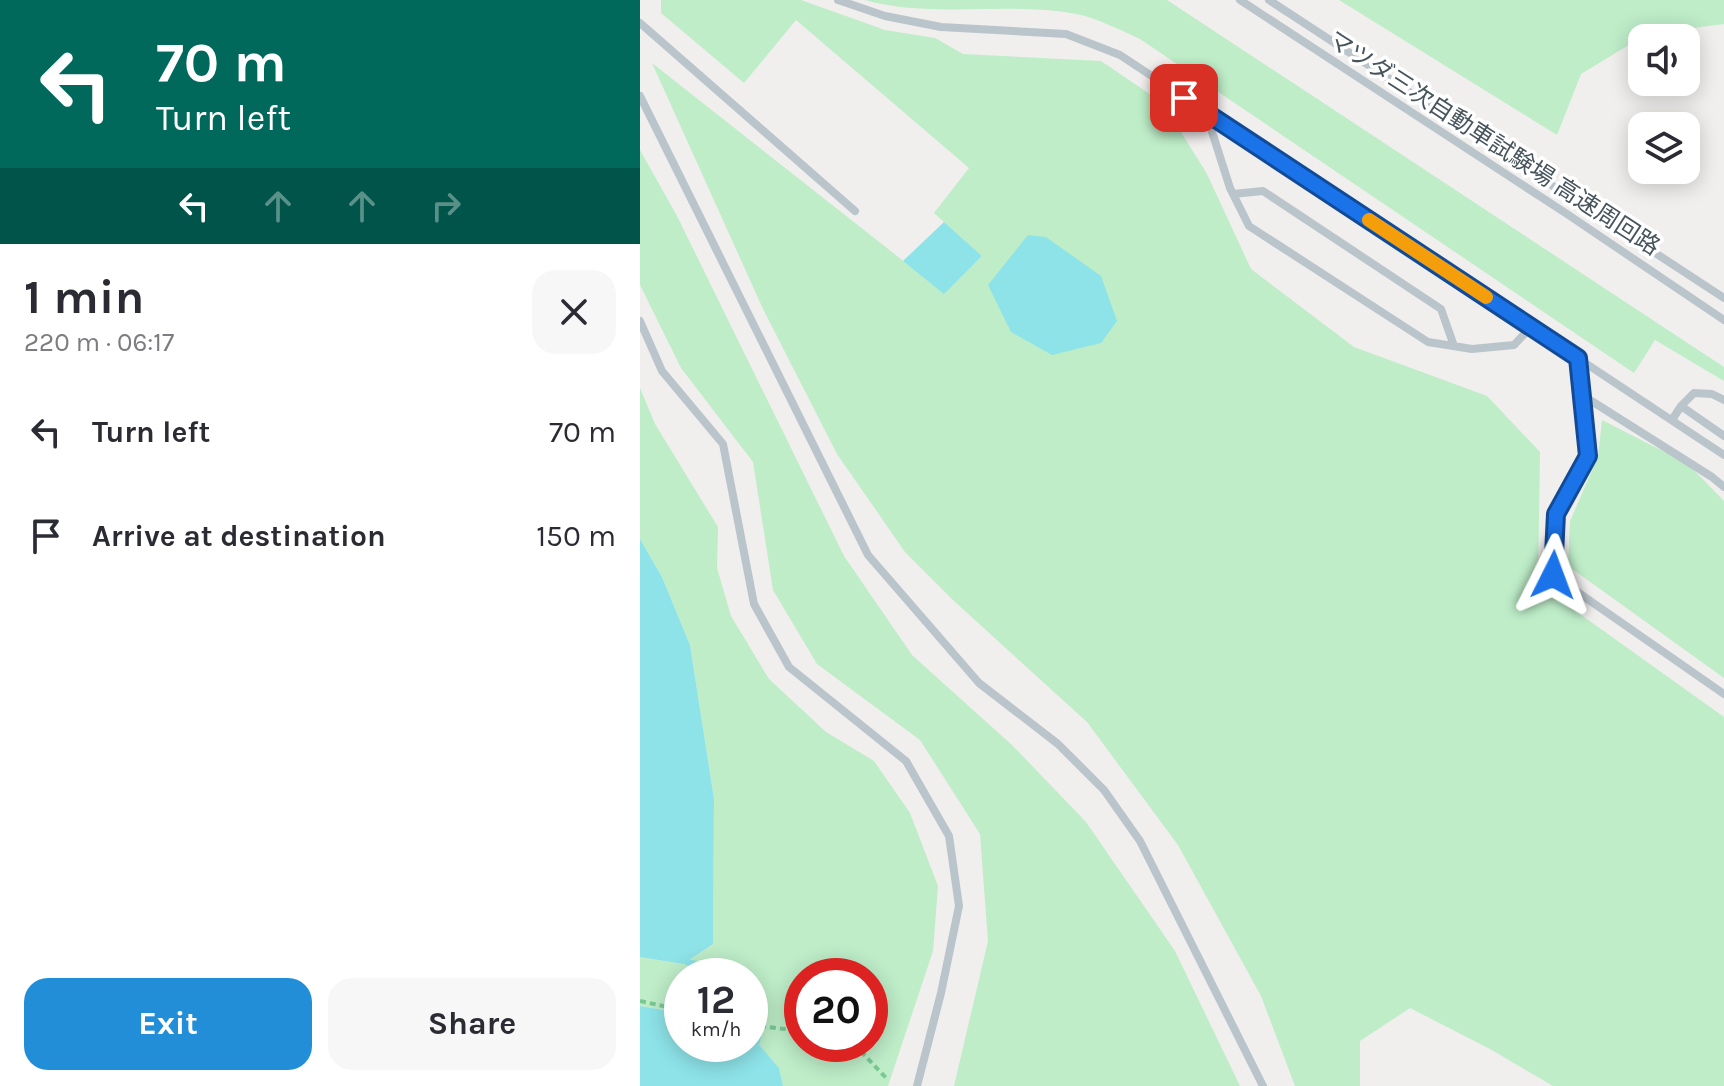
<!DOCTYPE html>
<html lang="en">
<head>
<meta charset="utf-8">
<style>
  body { margin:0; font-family:Karla,"Noto Sans JP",sans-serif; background:#f7f7f7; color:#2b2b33; height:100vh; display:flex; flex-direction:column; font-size:30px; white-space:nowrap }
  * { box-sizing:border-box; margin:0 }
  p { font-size:26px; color:#7c7c81 }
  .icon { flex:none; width:44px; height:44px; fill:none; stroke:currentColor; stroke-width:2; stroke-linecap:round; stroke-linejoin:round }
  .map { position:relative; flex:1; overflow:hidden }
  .drawer { display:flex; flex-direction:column; background:#fff; width:640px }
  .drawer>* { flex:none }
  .banner { background:#00695c; color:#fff; overflow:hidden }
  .controls { position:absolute; left:988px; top:24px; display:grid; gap:16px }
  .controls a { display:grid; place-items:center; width:72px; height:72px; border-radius:16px; background:#fff; box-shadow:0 4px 20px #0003; font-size:40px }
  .speed { position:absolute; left:24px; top:958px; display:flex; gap:16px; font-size:40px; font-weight:700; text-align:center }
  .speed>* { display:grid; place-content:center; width:104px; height:104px; border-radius:50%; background:#fff; box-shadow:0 4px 20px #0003; line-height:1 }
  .speed small { font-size:20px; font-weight:400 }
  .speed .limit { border:12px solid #d22; background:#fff; color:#111 }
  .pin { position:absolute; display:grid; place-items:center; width:68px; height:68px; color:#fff; margin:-34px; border-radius:16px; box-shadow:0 4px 12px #0006 }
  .me { position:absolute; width:88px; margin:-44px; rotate:3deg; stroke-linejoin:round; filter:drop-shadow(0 0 6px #0008) }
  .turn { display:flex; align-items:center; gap:28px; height:168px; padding:0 24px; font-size:36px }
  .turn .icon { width:104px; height:104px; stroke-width:2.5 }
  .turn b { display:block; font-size:56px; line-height:68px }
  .lanes { display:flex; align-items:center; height:76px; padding:0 24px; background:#0003; justify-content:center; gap:40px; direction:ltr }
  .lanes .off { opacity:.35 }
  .round { display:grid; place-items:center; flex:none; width:84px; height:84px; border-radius:24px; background:#f7f7f7 }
  .summary { display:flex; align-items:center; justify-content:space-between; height:136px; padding:0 24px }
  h1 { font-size:48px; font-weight:700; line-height:60px }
  .primary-button { display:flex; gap:16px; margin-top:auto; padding:16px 24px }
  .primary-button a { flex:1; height:92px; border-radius:24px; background:#218ed7; color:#fff; font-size:32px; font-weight:700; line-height:92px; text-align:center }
  .primary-button a+a { background:#f7f7f7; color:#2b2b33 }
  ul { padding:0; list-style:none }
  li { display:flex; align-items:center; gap:24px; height:104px; padding:0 24px }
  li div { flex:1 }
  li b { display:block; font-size:30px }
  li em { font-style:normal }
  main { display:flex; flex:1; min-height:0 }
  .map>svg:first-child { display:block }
</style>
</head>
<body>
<main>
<section class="drawer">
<div class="banner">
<div class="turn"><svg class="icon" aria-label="left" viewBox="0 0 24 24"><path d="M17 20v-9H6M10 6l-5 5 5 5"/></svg><div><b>70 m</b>Turn left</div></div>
<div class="lanes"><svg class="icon" aria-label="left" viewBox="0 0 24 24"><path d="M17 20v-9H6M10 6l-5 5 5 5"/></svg><svg class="icon off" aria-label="ahead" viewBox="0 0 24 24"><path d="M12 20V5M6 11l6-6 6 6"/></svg><svg class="icon off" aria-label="ahead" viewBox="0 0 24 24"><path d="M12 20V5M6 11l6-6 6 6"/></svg><svg class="icon off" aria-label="right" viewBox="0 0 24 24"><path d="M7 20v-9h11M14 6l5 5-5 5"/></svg></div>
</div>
<div class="summary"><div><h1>1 min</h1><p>220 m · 06:17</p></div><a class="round"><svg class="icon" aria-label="close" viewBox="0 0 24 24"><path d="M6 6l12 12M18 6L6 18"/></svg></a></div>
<ul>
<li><svg class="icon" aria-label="left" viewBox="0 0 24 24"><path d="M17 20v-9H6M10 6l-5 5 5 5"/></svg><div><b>Turn left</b></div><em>70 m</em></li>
<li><svg class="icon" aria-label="arrive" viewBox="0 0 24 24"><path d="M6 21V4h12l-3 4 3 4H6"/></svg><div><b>Arrive at destination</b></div><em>150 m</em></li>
</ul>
<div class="primary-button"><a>Exit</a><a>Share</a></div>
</section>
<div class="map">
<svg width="1084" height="1086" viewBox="0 0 1084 1086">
  <rect width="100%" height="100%" fill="#f1eeee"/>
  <!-- green -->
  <path fill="#beedc8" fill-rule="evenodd" d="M21 0H161L245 30 295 38 323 54 461 61 523 103 567 174 611 269 714 347 847 396 900 452 898 584 1084 717V1086H913L850 1049 770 1008 720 1041V1086H655L621 996 538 845 447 722 314 601 265 552 197 454 123 309 12 63 304 293 342 256 294 213 329 168 156 20 104 83 21 13Z
    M225 0H527L1084 367V381L1015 340 994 373 500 39C480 30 457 18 436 14 367 1 293 19 225 0Z
    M699 0H1084V24L1007 34 941 74 917 135Z
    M0 150 37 216 204 556 272 655 373 746 446 822 535 951 600 1086H314L348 941 340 834 280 740 177 664 133 590 113 462 41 368 0 285Z
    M0 388 15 424 78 527 77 568 91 616 129 679 186 732 234 761 270 813 298 886 293 951 248 1086H143L139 1068 110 1034V976H42V1013L0 1006V957L43 964 73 944 74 799 50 645 22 577 0 539ZM162 976H230V1044H162Z
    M962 420 1048 464 1084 501V678L928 566 930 521 958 457Z"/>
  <!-- water -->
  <path fill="#8de3e8" d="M304 222 342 256 304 294 263 261Z
    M388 235 406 237 461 276 477 321 461 343 412 355 371 332 348 285Z
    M0 539 22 577 50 645 74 799 73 944 43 964 0 957Z
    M0 1006 42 1013V1044H110V1034L139 1068 143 1086H0Z"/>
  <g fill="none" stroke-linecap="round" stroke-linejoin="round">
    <!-- stream -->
    <path stroke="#8de3e8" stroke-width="6" d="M47 962 84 970 91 976
      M110 992 124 1004 117 1042"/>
    <!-- path -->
    <path stroke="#78c994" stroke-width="4" stroke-dasharray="6 4" stroke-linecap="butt" d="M0 1001 42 1010
      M110 1025 162 1031
      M214 1044 248 1080"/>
    <!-- service -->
    <path stroke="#bac5cb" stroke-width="8" d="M198 0 245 16 301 27 426 34 480 55 1084 455
      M600 0 927 214 1084 320
      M629 0 1084 298
      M0 23 215 211
      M0 96 228 555 339 683 418 744 464 790 500 841 623 1086
      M566 113 590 188 609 226 788 342 832 349 874 345 891 327
      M593 194 623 191 801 309 814 346
      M0 321 22 371 83 444 114 604 149 667 266 761 309 836 319 906 301 993 277 1086
      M938 358 948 456 916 514 913 575 1084 694
      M942 395 1072 477 1084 487
      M1041 406 1054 393 1072 394 1084 400
      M1032 420 1041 406 1084 436"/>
  </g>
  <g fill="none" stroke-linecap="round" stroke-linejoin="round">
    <!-- route casing -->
    <g stroke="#114b97" stroke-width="20">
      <path id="route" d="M544 98 938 358 948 456 916 514 913 575"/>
    </g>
    <!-- route -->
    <use href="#route" stroke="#1a73e8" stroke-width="14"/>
    <!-- slow -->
    <path stroke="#f59e0b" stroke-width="14" d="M729 220 846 297"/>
  </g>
  <g text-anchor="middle" stroke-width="7" stroke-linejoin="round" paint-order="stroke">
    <!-- street labels -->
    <g font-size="24" fill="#47545b" stroke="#fff">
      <text transform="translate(854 143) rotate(33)" y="8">マツダ三次自動車試験場 高速周回路</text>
    </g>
  </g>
</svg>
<div class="controls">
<a><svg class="icon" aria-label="sound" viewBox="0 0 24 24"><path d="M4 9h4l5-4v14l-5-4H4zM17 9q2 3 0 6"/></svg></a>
<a><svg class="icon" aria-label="layers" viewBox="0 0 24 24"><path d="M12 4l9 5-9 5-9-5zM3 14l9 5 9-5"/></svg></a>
</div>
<div class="speed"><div>12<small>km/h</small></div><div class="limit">20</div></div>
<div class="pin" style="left:544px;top:98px;background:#d93025"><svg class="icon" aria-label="arrive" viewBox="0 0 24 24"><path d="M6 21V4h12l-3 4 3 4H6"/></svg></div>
<svg class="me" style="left:913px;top:575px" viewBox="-20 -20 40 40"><path d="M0-17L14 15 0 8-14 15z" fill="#1a73e8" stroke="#fff" stroke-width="4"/></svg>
</div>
</main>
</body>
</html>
